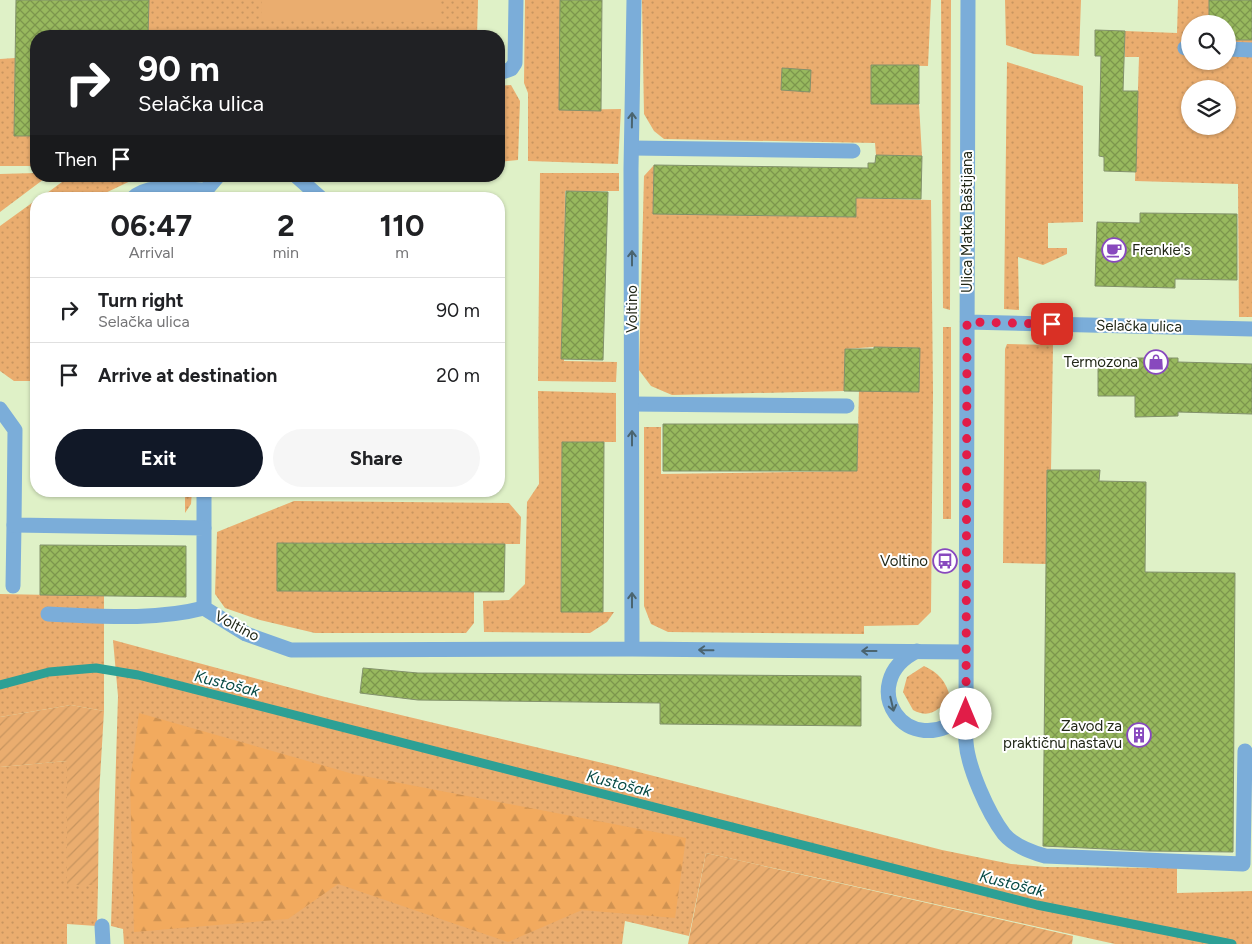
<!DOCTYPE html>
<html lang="en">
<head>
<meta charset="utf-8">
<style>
  body { margin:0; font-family:Figtree,sans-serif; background:#f6f6f6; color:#202124; height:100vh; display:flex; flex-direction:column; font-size:19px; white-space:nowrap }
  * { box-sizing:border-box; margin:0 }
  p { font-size:16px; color:#757577 }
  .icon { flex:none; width:28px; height:28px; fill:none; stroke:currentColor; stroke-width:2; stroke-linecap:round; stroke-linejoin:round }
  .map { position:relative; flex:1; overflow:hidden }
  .panel { position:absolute; left:30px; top:192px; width:475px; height:305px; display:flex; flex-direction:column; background:#fff; border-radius:20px; box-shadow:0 1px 4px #0004 }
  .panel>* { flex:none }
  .top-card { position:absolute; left:30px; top:30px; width:475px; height:152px; border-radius:20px; box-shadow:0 1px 4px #0004; background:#202124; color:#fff; overflow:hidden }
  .fabs { position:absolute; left:1181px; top:15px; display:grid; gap:10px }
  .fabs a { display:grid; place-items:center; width:55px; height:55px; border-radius:50%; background:#fff; box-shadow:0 1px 4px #0004; font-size:25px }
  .pin { position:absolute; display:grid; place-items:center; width:42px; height:42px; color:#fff; margin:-21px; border-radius:10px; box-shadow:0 2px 8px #0006 }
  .me { position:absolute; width:55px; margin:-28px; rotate:0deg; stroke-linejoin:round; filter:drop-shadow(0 0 4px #0008) }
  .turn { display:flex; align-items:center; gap:18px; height:105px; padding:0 25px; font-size:22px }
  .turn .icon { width:65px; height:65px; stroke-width:2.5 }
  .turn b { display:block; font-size:35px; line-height:42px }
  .then { display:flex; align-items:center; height:48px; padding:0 25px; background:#0003; gap:10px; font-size:19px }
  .eta { display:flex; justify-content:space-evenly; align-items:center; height:85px; text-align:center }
  .eta b { font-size:30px; font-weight:700; line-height:35px }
  .action { display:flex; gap:10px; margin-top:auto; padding:10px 25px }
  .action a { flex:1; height:58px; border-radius:30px; background:#111827; color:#fff; font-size:20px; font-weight:700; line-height:58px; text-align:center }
  .action a+a { background:#f6f6f6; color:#202124 }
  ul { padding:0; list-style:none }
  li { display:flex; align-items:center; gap:15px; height:65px; padding:0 25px; border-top:1px solid #e0e0e0 }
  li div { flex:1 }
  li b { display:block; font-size:19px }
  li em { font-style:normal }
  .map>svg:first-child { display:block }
</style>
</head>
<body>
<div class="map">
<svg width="1252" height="944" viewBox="0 0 1252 944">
  <defs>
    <pattern id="grass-dots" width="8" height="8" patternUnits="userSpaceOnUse" patternTransform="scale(1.25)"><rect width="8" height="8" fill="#eaad6f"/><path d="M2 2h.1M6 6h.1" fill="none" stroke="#c8955f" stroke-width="1.8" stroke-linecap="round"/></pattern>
    <pattern id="forest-firs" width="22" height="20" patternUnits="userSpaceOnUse" patternTransform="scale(1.25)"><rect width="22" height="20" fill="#f2aa5e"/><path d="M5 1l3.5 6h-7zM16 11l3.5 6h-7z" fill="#cf9251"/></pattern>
    <pattern id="garden-furrows" width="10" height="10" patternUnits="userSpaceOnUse" patternTransform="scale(1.25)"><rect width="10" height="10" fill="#eaad6f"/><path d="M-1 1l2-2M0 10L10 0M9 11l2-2" fill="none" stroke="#c8955f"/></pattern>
    <pattern id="building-cross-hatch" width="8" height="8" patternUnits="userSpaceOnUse" patternTransform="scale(1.25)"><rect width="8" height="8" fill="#98b95e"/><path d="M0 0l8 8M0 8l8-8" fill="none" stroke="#7c964d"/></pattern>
  </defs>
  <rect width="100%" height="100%" fill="#dff1c7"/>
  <!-- grass -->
  <path fill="url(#grass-dots)" fill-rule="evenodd" d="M149 0H478L477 36H148Z
    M525 0H560L559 110 621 109 618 164 528 161V93L524 83Z
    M642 0H931L928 66 871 65V104H919L922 156 876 155 875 143 664 139 654 131 644 114Z
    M941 0H951L950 310 943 308Z
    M1005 0H1081L1079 56 1034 54 1006 45Z
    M1178 0H1209V24H1190V61H1228V40H1252V317H1239L1238 184 1135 181 1139 57H1125V31L1177 33ZM1190 89H1228V126H1190Z
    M15 58 14 136H36V166H0V59Z
    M1007 62 1083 86V222L1048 223V248H1067V254L1043 265 1018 257 1019 310 1004 309Z
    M511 85 520 101 518 160 499 162V86Z
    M654 165 653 214 856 217 854 198 931 200 933 393 931 612 918 625 864 626V634L668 632 651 624 644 606V427H661V474L857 471 859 390 919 392 920 348 874 347 845 349 844 391 672 395 651 386 639 370 644 176Z
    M36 173V176H48L0 212V174Z
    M540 173H619V191H565L564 361 617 362 616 382 538 381Z
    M70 176H141L99 196H57V199H39Z
    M36 200V381H14L0 371V226Z
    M943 327H951V519H943Z
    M1007 344 1053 345 1051 470H1047L1046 564 1003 563 1005 349Z
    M538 391 616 393V442H562L561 612H614L607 622 590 633 484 632 483 601 509 600 525 584 527 502 539 484Z
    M107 491H192L191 504 185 513V493Z
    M294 501 509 503 521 517 520 544 277 543V591L474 592V623L466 633H315L260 620 225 608 215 594 217 532Z
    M0 594 104 596V711L71 705 0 717Z
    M113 640 325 697 611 765 942 850 1011 864 1045 867 1177 868V893L1252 891V944H1115L706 853 689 936 625 921 622 944H124L123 929 111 926 118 696Z
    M924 666C939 673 946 681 950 697 939 710 930 719 913 710L903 692 907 677Z
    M67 761V884L98 885 97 926 67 924V944H0V767Z"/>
  <!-- forest -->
  <path fill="url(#forest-firs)" d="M139 713 353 774 686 838 675 918 582 910 508 942 338 884 288 919 134 932 130 783Z"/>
  <!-- garden -->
  <path fill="url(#garden-furrows)" d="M71 705 104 711 99 795 98 885H67V761L0 767V717Z
    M706 853 1073 936 1072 944H688Z"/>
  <!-- pitch -->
  <path fill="#eaad6f" d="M262 0H441V22L261 20Z"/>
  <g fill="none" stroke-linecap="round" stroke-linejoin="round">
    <!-- stream -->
    <path stroke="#2da095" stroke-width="9" d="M0 685 49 672 96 668 138 675 1037 905 1232 944"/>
  </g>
  <!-- building -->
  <path fill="url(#building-cross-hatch)" stroke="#82916b" d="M16 0H149L148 36H36V136H14Z
    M560 0H602L601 111 559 110Z
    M1209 0H1252V40H1228V24H1209Z
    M1095 30 1125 31 1123 91H1138L1136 172 1104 171V157L1099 156 1101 56H1095Z
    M871 65H919V104H871Z
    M782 68 811 70 810 92 781 90Z
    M876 155 922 156 921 199 856 198V217L653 214 654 165 868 168V163H875Z
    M566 191 608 192 603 360 561 359Z
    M1140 213 1237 214V280L1175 279V288L1095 286 1097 222 1140 223Z
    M874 347 920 348 919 392 844 391 845 349H874Z
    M1098 358H1178V362L1252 364V414L1178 412V416L1135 417V396H1098Z
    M663 424H858L857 471H663Z
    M562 442H604L603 612H561Z
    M1047 470H1100L1099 481 1146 482 1145 572 1235 573 1233 852 1148 851 1043 846Z
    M277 543 505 544 504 592 277 591Z
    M40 545 186 546V597L40 595Z
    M363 668 418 673 861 676V726L660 724V703L418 700 360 693Z"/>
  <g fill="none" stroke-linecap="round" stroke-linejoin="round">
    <!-- service -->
    <path stroke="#7badd9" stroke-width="15" d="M1185 48 1190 49
      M1228 49 1252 50
      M499 73 511 69 515 63 516 0
      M632 148 853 151
      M296 176 322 199
      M132 199C148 182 185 190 206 190
      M206 199V190L218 176
      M632 404 847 406
      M204 491V528
      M13 586 14 525
      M48 614C99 616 154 621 204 608
      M917 651C854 682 906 766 966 714
      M966 714C966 723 965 733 966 742 968 768 988 813 1004 834 1014 846 1031 852 1045 856L1243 864 1245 751
      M102 926 103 944"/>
    <!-- minor -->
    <path stroke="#7badd9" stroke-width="15" d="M967 322 1252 329
      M0 409 15 430 14 525 204 528V608L246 634 291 650 632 649 966 652
      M632 649 631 169 634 0
      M966 714 968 0"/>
  </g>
  <!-- one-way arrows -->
  <defs><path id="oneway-shaft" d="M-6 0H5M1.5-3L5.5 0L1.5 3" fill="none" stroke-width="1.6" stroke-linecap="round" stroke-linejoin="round" transform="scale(1.25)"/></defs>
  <g stroke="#4a646f">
    <use href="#oneway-shaft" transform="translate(632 120) rotate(-89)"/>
    <use href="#oneway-shaft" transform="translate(632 258) rotate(-90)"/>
    <use href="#oneway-shaft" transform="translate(632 438) rotate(-90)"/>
    <use href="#oneway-shaft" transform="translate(632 600) rotate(-90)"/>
    <use href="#oneway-shaft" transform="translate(706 650) rotate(-179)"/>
    <use href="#oneway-shaft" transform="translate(869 651) rotate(-180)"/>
    <use href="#oneway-shaft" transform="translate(892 704) rotate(77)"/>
  </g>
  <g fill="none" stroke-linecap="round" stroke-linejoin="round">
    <!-- route -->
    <path stroke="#e11d48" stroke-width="9" stroke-dasharray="0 16.2" d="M966 714 967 322 1052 324"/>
  </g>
  <!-- icons -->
  <defs>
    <g id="cafe-ring" transform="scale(1.25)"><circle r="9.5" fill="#fff" stroke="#8849be" stroke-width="1.5"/><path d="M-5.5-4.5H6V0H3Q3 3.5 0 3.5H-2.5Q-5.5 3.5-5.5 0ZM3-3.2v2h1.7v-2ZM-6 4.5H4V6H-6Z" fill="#8849be"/></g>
    <g id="shop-ring" transform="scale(1.25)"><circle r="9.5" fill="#fff" stroke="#8849be" stroke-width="1.5"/><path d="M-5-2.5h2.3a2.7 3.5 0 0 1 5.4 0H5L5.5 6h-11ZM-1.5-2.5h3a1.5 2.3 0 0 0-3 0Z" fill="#8849be"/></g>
    <g id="bus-ring" transform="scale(1.25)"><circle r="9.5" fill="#fff" stroke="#8849be" stroke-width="1.5"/><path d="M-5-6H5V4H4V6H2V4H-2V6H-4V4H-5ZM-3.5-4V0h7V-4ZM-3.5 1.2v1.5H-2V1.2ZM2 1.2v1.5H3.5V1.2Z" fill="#8849be"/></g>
    <g id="building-ring" transform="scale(1.25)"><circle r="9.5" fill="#fff" stroke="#8849be" stroke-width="1.5"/><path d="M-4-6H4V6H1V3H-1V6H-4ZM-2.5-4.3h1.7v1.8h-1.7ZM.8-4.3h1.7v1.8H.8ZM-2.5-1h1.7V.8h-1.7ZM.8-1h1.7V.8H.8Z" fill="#8849be"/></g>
  </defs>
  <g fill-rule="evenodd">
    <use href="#cafe-ring" x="1114" y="250"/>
    <use href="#shop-ring" x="1156" y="362"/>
    <use href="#bus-ring" x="945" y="561"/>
    <use href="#building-ring" x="1139" y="735"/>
  </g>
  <g text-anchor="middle" stroke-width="4" stroke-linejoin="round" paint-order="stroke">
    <!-- street labels -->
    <g font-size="15" fill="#222818" stroke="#fff">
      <text transform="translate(967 222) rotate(-90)" y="5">Ulica Matka Baštijana</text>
      <text transform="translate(632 309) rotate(-90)" y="5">Voltino</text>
      <text transform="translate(1139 326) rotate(1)" y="5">Selačka ulica</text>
      <text transform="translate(237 626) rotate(28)" y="5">Voltino</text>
    </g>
    <!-- poi labels -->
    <g font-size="15" fill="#222818" stroke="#fff" text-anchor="end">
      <text x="1132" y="255" text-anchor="start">Frenkie's</text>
      <text x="1138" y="367">Termozona</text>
      <text x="928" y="566">Voltino</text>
      <text x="1122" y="731">Zavod za<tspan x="1122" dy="17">praktičnu nastavu</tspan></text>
    </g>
    <!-- water labels -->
    <g font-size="16" font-style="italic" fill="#084b45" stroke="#fff">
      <text transform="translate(227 683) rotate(14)" y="6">Kustošak</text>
      <text transform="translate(619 783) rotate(14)" y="6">Kustošak</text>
      <text transform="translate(1012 883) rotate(14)" y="6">Kustošak</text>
    </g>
  </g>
</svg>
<div class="fabs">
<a><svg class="icon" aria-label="search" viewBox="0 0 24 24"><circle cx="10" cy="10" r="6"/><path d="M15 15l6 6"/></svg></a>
<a><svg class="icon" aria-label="layers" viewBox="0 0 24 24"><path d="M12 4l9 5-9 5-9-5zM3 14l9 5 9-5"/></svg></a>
</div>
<div class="pin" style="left:1052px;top:324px;background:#d93025"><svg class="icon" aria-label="arrive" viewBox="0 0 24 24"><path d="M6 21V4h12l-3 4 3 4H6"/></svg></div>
<svg class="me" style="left:966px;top:714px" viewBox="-20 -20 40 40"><circle r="19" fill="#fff"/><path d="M0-13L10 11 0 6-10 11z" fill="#e11d48"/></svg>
<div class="top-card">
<div class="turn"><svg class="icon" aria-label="right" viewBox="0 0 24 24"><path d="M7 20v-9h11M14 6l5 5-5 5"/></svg><div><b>90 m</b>Selačka ulica</div></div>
<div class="then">Then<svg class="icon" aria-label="arrive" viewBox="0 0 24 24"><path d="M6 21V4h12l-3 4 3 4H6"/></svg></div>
</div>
<section class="panel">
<div class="eta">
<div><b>06:47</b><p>Arrival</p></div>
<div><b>2</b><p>min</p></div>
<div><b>110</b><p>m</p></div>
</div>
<ul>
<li><svg class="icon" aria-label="right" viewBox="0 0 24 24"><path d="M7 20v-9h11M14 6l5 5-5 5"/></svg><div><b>Turn right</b><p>Selačka ulica</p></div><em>90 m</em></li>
<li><svg class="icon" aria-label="arrive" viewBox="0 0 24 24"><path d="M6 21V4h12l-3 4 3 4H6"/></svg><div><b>Arrive at destination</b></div><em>20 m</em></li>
</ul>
<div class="action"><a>Exit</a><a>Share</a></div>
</section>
</div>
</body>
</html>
